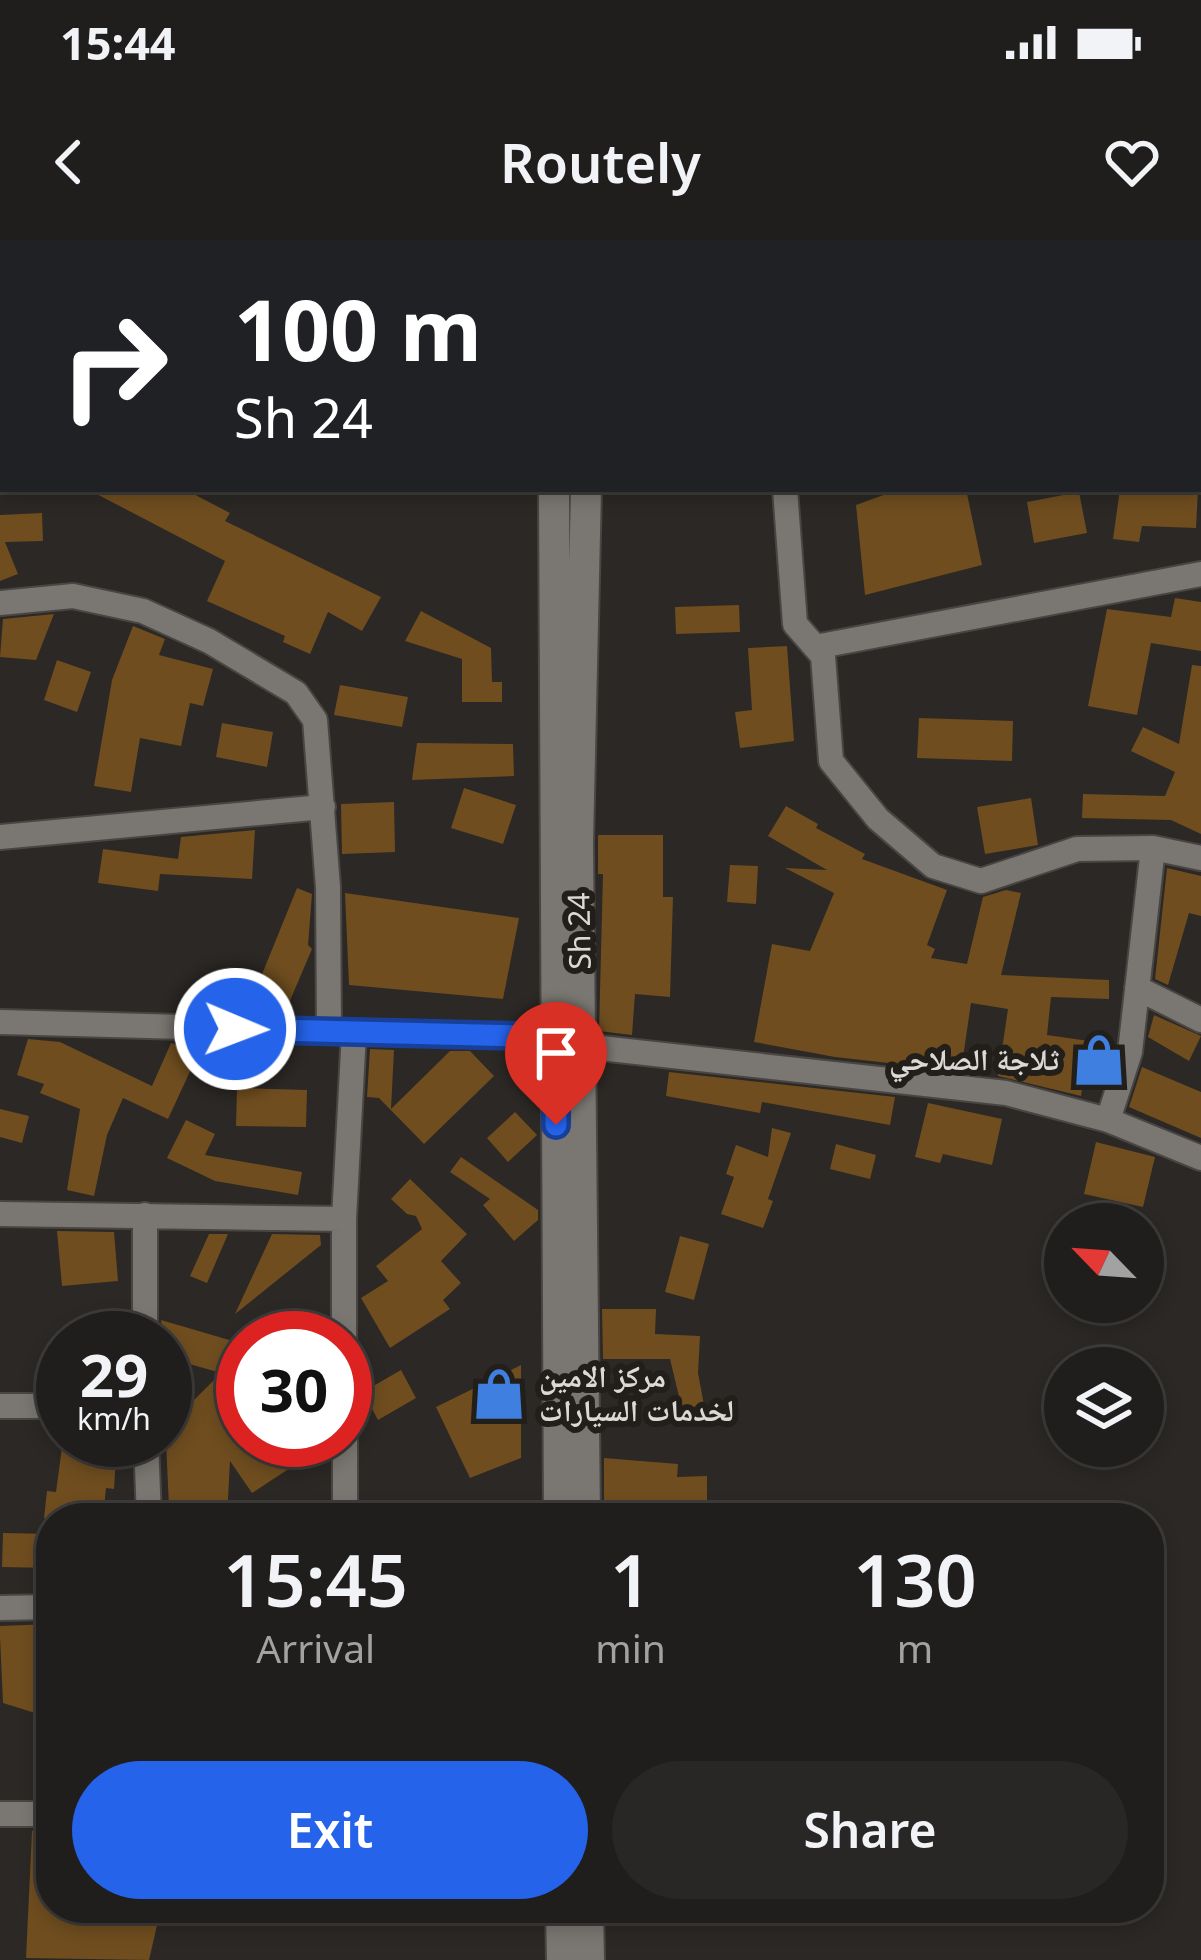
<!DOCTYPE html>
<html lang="en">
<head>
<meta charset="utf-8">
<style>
  body { margin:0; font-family:"Noto Sans","Noto Naskh Arabic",sans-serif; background:#282725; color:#f1f3f6; height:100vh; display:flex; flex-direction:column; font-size:45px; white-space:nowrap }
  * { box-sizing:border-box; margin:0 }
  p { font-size:39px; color:#a2a2a3 }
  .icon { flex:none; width:66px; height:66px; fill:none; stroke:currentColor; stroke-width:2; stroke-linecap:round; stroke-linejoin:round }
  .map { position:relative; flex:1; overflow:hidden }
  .drawer { position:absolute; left:36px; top:1263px; width:1128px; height:420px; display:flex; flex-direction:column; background:#201e1c; border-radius:48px; box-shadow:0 6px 18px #0003,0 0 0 3px #3d3c3b }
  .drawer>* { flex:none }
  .guide { position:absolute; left:0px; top:0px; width:1203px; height:252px; box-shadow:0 6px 18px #0003,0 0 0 3px #3d3c3b; background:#202124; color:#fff; overflow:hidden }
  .needle { width:78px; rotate:295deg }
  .tools { position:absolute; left:1044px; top:963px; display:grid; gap:24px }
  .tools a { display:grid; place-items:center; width:120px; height:120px; border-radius:50%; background:#201e1c; box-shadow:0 6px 18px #0003,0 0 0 3px #3d3c3b; font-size:60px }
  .speed { position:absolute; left:36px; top:1071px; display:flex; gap:24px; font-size:60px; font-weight:700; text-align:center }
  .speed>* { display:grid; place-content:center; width:156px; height:156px; border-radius:50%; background:#201e1c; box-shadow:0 6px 18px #0003,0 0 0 3px #3d3c3b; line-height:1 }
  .speed small { font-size:30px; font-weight:400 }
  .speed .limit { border:18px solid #d22; background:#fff; color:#111 }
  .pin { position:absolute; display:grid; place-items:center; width:102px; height:102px; color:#fff; margin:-123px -51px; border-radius:50% 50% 50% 0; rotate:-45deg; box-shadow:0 0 12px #0007 }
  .pin .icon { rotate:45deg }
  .me { position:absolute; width:132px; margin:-66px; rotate:91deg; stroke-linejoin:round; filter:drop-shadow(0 0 9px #0008) }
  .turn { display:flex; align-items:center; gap:42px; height:252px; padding:0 36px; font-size:54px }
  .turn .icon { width:156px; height:156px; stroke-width:2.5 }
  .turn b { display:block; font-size:84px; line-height:102px }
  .eta { display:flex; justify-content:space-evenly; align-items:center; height:204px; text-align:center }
  .eta b { font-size:72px; font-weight:600; line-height:84px }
  .button { display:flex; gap:24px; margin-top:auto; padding:24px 36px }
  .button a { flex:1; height:138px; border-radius:72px; background:#2563eb; color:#fff; font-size:48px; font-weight:600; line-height:138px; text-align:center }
  .button a+a { background:#282725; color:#f1f3f6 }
  .status { display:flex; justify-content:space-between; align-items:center; height:84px; padding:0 60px; background:#201e1c; direction:ltr }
  .status svg { height:33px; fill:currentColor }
  header { display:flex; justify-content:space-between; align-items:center; height:156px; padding:0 36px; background:#201e1c; font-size:54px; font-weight:600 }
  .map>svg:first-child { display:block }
</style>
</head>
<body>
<div class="status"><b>15:44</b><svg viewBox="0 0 49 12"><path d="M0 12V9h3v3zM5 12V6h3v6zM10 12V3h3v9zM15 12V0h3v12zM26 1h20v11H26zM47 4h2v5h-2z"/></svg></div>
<header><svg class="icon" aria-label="back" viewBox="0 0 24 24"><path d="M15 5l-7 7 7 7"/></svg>Routely<svg class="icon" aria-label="heart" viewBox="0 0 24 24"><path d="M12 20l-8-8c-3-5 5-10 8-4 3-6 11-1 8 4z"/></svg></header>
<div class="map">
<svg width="1201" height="1720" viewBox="0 0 1201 1720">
  <rect width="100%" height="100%" fill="#2b2825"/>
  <!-- building -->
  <path fill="#6f4d1f" d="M87 249H184L230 273 225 281 381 357 362 391 328 372 310 414 283 402 285 396 207 361 225 321Z
    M900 249H966L982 325 865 355 856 265Z
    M1120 249H1198L1196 288 1142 286 1139 302 1113 299Z
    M1079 252 1087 293 1034 303 1027 262Z
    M42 273 43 301 5 302 18 334 0 341V275Z
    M1175 358 1201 362V411L1151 403 1137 475 1088 466 1107 369 1171 377Z
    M739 365 740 392 676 394 675 367Z
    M421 371 491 408 492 442H502V462H462V419L405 401Z
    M54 374 36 420 0 417 3 379Z
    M133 386 165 399 159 415 213 429 203 466 190 463 181 506 140 498 131 552 94 546 112 440Z
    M787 406 794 501 740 508 735 472 752 470 748 408Z
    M57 420 91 432 77 472 44 460Z
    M1192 425 1201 426V594L1171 580 1082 578 1083 554 1165 556 1175 532 1131 511 1143 487 1179 504Z
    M340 445 408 457 402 487 334 475Z
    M919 478 1013 481 1012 521 917 518Z
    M222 483 273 492 267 527 216 517Z
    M417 503 513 504 514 536 412 540Z
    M464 548 516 565 503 604 451 588Z
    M1031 558 1038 605 985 614 977 567Z
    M394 562 395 612 342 614 341 564Z
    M786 566 818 584 816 588 865 614 862 619 947 650 927 705 935 709 931 718 967 724 983 657 1006 650 1021 653 1001 735 1109 740V759L1051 757 1047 795 1089 801 1081 856 998 836 1008 769 971 763 961 831 835 817 754 802 772 704 810 711 834 653 785 628 827 630 768 596Z
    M255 590 252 639 160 634 158 651 98 643 103 609 178 619 181 597Z
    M598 595H663V657H673L670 757 635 754 632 795 599 791 603 634H598Z
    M730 625 758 626 756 664 727 662Z
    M1167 628 1201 636V676L1189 673 1168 745 1155 739Z
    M297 648 312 654 308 705 312 709 289 763 256 749Z
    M345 653 519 678 503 759 349 745Z
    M1154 775 1201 796 1189 821 1148 797Z
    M28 799 60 802 152 846 171 803 199 812 168 879 123 858 107 895 94 956 67 950 80 869 40 853 44 844 17 835Z
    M370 809 394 810 391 869 450 811H470L494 836 424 904 379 858 367 857Z
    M1142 827 1201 852V898L1129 867Z
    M669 832 895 857 890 885 762 862 760 873 666 856Z
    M237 848 307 850 306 887 236 886Z
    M928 863 1002 879 992 925 943 914 940 923 915 917Z
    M0 869 29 876 22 903 0 897Z
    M515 872 537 895 508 922 487 898Z
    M186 880 215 894 205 915 302 932 298 955 215 941 167 918Z
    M772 888 791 893 768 959 773 961 763 988 721 974 734 937 726 934 736 905 768 917Z
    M1096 902 1155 917 1143 967 1084 954Z
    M836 904 876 915 870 939 830 929Z
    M461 917 538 970V980L514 1001 483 965 490 959 450 932Z
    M410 939 467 994 441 1021 461 1043 443 1060 450 1069 390 1108 361 1058 388 1041 376 1026 422 989 416 976 407 974 391 959Z
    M57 991 114 992 118 1041 62 1046Z
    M209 994H228L207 1043 190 1036Z
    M272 994 320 995 321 1005 235 1074Z
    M680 996 709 1004 694 1060 665 1052Z
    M602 1069H656L655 1094 700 1096 698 1133 704 1165 682 1169 670 1119H603Z
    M161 1080 243 1104V1156L228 1190 243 1200H300L310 1215 252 1253 230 1221 227 1278 169 1267 165 1179 172 1165 183 1171 221 1133 165 1117Z
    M521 1125V1218L470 1238 436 1167Z
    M401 1130 416 1158 378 1180 363 1152Z
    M63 1200H117L114 1249 106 1248 103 1278H44L47 1251 56 1252Z
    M604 1218 678 1224 677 1237 707 1236V1273L604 1269Z
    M3 1293 51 1294V1328L2 1327Z
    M51 1384V1478L3 1463 0 1397V1386Z
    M32 1591H51V1674L87 1673V1668H161L149 1720 26 1718Z"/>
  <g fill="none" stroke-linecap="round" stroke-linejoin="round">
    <!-- minor casing -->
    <g stroke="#484542" stroke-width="28">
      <path id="minor" d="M324 3 333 0
        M1016 3 1025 0
        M0 105 3 104
        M1200 150H1201
        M785 249 795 384 823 416 831 521 878 579 933 626 981 641 1077 609 1153 608 1130 812 1108 880
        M0 363 73 356 143 371 209 401 296 453 315 480 328 647 329 791
        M815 407 1201 334
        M0 597 323 567
        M1153 608 1201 618
        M1137 748 1201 780
        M0 782 556 797
        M582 806 1006 853 1108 880 1201 918
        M0 974 344 979
        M145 975V1098
        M344 1098V979L354 792
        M0 1166H63
        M146 1200 149 1278
        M345 1200V1278
        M0 1368 51 1367
        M0 1574H51"/>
    </g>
    <!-- tertiary casing -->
    <g stroke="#484542" stroke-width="34">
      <path id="tertiary" d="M459 0 465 3
        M553 0V3
        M585 0V3
        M554 249 559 1278
        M585 1278 578 603 586 249
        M561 1668 562 1720
        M588 1668 589 1720"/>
    </g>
    <!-- minor -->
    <use href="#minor" stroke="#7a7772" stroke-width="24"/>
    <!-- tertiary -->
    <use href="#tertiary" stroke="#7a7772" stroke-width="30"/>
  </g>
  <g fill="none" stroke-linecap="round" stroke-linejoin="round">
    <!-- route casing -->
    <g stroke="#184099" stroke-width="30">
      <path id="route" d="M235 789 556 797V885"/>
    </g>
    <!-- route -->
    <use href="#route" stroke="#2563eb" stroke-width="21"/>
  </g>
  <!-- icons -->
  <defs>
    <g id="shop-bare" transform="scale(4.14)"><path d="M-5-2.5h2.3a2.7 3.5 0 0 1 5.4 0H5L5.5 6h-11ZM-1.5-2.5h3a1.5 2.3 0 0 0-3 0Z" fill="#3f7fe0" stroke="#221f1b" stroke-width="2.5" paint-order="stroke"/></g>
  </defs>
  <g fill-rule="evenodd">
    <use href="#shop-bare" x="1099" y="820"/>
    <use href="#shop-bare" x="499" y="1154"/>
  </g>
  <g text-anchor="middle" stroke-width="12" stroke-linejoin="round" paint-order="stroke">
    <!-- street labels -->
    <g font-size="30" fill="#dbd9d6" stroke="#221f1b">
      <text transform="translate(580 691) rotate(-91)" y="10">Sh 24</text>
    </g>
    <!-- poi labels -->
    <g font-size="30" font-weight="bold" fill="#dbd9d6" stroke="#221f1b" text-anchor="end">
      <text x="1059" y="830">ثلاجة الصلاحي</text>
      <text x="539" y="1147" text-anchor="start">مركز الامين<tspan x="539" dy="34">لخدمات السيارات</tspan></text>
    </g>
  </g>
</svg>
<div class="tools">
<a><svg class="needle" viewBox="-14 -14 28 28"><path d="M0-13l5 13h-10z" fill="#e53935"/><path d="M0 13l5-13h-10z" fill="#a2a2a3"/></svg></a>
<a><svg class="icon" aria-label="layers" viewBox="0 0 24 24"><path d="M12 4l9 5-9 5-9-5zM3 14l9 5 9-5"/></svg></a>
</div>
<div class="speed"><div>29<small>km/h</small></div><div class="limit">30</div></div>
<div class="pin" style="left:556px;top:885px;background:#d93025"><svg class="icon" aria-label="arrive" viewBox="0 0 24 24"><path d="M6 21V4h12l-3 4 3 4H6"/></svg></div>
<svg class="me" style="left:235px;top:789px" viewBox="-20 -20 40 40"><circle r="17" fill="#2563eb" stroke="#fff" stroke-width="3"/><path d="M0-11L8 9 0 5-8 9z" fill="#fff"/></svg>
<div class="guide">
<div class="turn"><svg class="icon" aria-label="right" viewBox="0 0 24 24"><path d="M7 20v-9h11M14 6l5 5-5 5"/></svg><div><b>100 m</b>Sh 24</div></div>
</div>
<section class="drawer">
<div class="eta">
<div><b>15:45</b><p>Arrival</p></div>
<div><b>1</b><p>min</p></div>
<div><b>130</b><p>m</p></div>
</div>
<div class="button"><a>Exit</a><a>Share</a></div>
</section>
</div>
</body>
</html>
